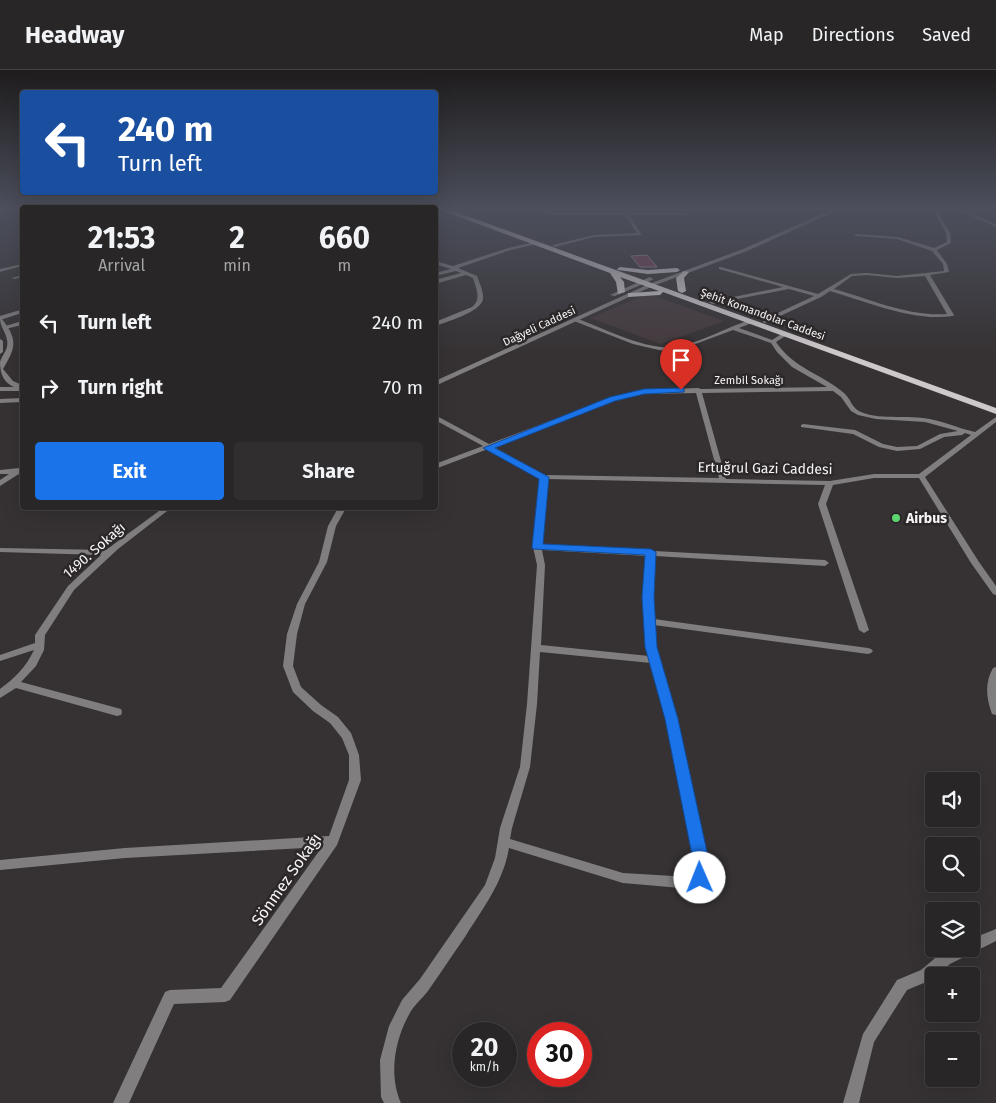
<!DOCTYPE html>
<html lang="en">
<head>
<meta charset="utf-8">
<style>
  body { margin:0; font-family:"Fira Sans",sans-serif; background:#302e2f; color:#f1f3f6; height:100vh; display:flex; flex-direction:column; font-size:19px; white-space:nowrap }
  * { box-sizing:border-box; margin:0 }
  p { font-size:16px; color:#a5a5a7 }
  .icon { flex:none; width:28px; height:28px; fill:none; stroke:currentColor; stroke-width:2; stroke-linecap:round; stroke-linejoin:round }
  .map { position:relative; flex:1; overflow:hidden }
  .sheet { position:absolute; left:20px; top:135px; width:418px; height:305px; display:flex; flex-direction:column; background:#282627; border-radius:5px; box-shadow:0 5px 20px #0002,0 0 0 1px #444344 }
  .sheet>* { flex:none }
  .hud { position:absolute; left:20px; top:20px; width:418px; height:105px; border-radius:5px; box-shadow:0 5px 20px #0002,0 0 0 1px #444344; background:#1a4fa0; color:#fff; overflow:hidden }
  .controls { position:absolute; left:925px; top:702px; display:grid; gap:10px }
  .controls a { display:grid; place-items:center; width:55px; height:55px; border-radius:5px; background:#282627; box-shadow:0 5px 20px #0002,0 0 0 1px #444344; font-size:25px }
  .speed { position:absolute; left:452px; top:952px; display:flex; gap:10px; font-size:25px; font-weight:700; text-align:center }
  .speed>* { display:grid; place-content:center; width:65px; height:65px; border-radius:50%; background:#282627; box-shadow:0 5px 20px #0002,0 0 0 1px #444344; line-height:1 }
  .speed small { font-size:12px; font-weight:400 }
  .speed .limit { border:8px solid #d22; background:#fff; color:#111 }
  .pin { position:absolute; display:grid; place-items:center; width:42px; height:42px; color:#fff; margin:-51px -21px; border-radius:50% 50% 50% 0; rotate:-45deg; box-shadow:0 0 5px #0007 }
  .pin .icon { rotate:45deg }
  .me { position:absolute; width:55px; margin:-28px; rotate:359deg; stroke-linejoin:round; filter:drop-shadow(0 0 4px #0008) }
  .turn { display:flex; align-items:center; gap:18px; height:105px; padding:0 15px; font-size:22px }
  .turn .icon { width:65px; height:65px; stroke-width:2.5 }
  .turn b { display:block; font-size:35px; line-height:42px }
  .eta { display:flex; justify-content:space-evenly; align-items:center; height:85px; text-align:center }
  .eta b { font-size:30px; font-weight:700; line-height:35px }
  .action { display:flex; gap:10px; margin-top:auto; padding:10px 15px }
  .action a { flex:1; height:58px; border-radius:5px; background:#1a73e8; color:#fff; font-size:20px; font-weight:700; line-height:58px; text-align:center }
  .action a+a { background:#302e2f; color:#f1f3f6 }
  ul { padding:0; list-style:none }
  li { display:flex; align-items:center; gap:15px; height:65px; padding:0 15px }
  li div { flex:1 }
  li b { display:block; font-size:19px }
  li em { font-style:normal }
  header { display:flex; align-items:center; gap:30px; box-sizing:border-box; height:70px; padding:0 25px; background:#282627; border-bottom:1px solid #444344 }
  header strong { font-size:24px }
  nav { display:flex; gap:28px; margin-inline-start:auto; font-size:18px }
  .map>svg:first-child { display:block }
</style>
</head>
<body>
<header>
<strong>Headway</strong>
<nav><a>Map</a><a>Directions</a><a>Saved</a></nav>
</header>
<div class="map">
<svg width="996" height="1033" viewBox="0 0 996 1033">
  <rect width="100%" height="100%" fill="#363234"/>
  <!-- built -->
  <path fill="#443a3d" d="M642 226H655L724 251 661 274 590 248Z"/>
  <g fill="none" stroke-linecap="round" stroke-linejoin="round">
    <!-- stream -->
    <path stroke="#400722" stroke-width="2" d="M965 140 972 144
      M987 150 996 153"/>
  </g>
  <!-- building -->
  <path fill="#753950" stroke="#928d8f" d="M647 185 657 197H640L631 186Z"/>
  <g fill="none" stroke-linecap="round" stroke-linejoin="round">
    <!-- minor -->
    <path fill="#807e7f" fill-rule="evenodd" d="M537 138H544L555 143H623L622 141 624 140 627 143H683L682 138H686L688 144 686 145H629L642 165 594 167 555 177 553 176V175L594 165 637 163 625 145H554Z
      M932 138H936L950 163 951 173 937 180 947 194 949 202 930 205 954 245 953 246C913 252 868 232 830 221L821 227 765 253 763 252V250L814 226 789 219 712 234 709 232 783 217 719 199V197H721L818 224 851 204 867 203 897 206 944 201 943 194 932 181 897 169 856 166 854 165 856 164 898 167 934 178 947 172 946 163ZM867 205 897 208 925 206 947 244C909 247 870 229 834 219L852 206Z
      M954 138H960L996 154V157Z
      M996 138V140L992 138Z
      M535 172 537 173V174L511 180 458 198 477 206C479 212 484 222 483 229 481 242 446 252 435 256V252L472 237C482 229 476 218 473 208L466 205 435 214V210L461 203 456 201 435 206V203L451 199 435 194V191L453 196 508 178Z
      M22 194V196L0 202V199Z
      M22 205V207L14 209 12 208Z
      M20 240H22V243L0 250V246Z
      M574 249H578C603 258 643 279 670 277 698 275 724 258 750 250L753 252 752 253 739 258 772 270 783 263H787V265L776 272C794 299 821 303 844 323 851 329 852 339 861 342 880 350 903 345 923 348 941 350 957 358 975 362L996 347V352L925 407 979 492 996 516V525L993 524 971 493 919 408H874L833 415 826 434 869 560 864 563 859 560 818 434 825 415 547 409 541 475 648 481 651 480 654 481 825 490 829 493 825 496 655 486 652 527 654 549 868 578 871 579 873 581 871 583 868 584 654 555 656 577 676 649 708 795C708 807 704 814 692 819L623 813 509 778C503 813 483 838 465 867 453 884 442 901 430 918 425 926 416 933 411 941 395 968 388 1004 401 1033H384L381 1027 380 990 389 956 402 930 420 909 485 815 495 788 500 758 520 697 527 634 537 495 533 477 540 408 488 379 435 399V394L483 376 435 350V345L489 374 611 328 644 320 698 318 701 319 827 317 792 297 777 282 771 273 733 260 690 276 669 281 659 280 633 274 574 251ZM833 321 841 327 851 341 858 345 876 349 925 352 958 361 940 364 917 376 897 377 883 374 855 360 803 354 801 355V357L853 364 879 377 897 381 920 379 944 367 962 365 965 363 971 365 919 404H874L830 411 726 409 702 323ZM696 323 719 408 545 405 494 377 615 330 644 324ZM542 480 647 486C644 517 640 556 649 586L541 575 545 495ZM540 582 651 593 666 649 696 795V802L690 807 623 803 510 769 512 758 530 697 537 634Z
      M22 251V255L5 259 2 257Z
      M19 398H22V402L0 416V410L9 404H0V400Z
      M163 438H171L118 479 74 520 45 565 44 580 36 596 21 612 121 639 122 642 121 645 117 646 16 618 0 628V619C15 608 26 597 34 580L0 591V585L35 573V565L68 516 101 485 0 482V478L106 480Z
      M338 438H346L336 456 327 492 305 534 297 564 293 596 301 617 321 635 338 647 351 663 359 685 361 710 337 775 230 930 225 932 174 934 129 1033H113L165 922 170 920 221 918 322 777 125 788 0 800V790L125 778 329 766 349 710V685L342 668 330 653 313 641 293 622 283 596 287 564 297 534 319 492 328 456Z
      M996 597V645L992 644 991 641C986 626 985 612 993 598Z
      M996 859V871L950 894 931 910 907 920 874 972 859 1033H843L863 964 897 910 921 900 940 884 952 879H971V869Z"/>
    <!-- tertiary -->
    <path fill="#807e7f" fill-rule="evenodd" d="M836 138H843L747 181 653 216 435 316V311L649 214 743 179Z
      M953 138H959V139L957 140Z
      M650 207 653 209 652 210 615 226 610 225Z
      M0 248 2 249C18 270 16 277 3 299L13 311 22 315V321H0V317H14C4 313 0 304 0 292 2 285 9 279 7 270 6 262 0 257 0 248Z
      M0 269 3 271V282L0 284Z
      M22 328V332L0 333V329Z"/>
    <!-- primary -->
    <path fill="#cdc8ca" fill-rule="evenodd" d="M435 138H445L996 338V344L663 222 660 225 628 227V223H631L659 221 620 207 624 212 625 222 618 224 616 212 610 203Z
      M620 197 648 200 677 198 680 200 677 202 648 204 618 200 617 199Z
      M684 201 689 202 684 208 686 221 682 223 678 221 676 208Z"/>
  </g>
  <!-- sky -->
  <linearGradient id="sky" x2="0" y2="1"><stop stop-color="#1e1c1d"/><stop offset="0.49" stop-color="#4c4f5c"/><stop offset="1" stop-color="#4c4f5c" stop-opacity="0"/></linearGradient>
  <rect width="996" height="283" fill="url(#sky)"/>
  <!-- route -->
  <path fill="#1a73e8" stroke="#114b97" d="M681 318H684V322L644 324 615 331 495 378 549 407 543 474 651 479 656 482 654 527 657 577 678 649 711 800 706 813 700 815 695 813 692 808 695 800 665 649 645 577 642 527 645 485 533 479 532 477 539 409 483 378 610 327 644 319Z"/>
  <!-- markers -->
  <circle fill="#5ad56f" stroke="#2c282a" stroke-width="2" cx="896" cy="448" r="5"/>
  <g text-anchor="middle" stroke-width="5" stroke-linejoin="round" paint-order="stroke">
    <!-- far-street labels -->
    <g font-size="11" fill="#f7f4f5" stroke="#2c282a">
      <text transform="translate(763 244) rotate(20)" y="4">Şehit Komandolar Caddesi</text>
      <text transform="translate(539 256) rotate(-25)" y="4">Dağyeli Caddesi</text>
      <text x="749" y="314">Zembil Sokağı</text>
    </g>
    <!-- street labels -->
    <g font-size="14" fill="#f7f4f5" stroke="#2c282a">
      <text transform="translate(765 398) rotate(1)" y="5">Ertuğrul Gazi Caddesi</text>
      <text transform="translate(94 480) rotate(-41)" y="5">1490. Sokağı</text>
    </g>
    <!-- poi labels -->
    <g font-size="14" font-weight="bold" fill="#f7f4f5" stroke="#2c282a" text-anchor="start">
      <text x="906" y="453">Airbus</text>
    </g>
    <!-- near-street labels -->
    <g font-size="16" fill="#f7f4f5" stroke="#2c282a">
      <text transform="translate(286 809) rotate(-55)" y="6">Sönmez Sokağı</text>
    </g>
  </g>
</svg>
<div class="controls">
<a><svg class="icon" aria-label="sound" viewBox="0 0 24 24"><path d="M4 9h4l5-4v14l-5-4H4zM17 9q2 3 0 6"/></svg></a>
<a><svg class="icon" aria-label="search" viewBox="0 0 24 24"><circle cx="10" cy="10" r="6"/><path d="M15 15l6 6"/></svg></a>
<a><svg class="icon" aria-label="layers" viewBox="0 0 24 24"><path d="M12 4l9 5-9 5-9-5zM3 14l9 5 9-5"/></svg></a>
<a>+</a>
<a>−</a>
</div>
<div class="speed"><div>20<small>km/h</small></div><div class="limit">30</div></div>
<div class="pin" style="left:681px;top:320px;background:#d93025"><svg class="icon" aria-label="arrive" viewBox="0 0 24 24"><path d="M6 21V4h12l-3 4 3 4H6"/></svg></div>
<svg class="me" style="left:700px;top:808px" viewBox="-20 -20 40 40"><circle r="19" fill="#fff"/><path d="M0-13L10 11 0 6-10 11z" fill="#1a73e8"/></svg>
<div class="hud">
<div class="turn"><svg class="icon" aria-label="left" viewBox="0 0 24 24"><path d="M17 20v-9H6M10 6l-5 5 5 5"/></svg><div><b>240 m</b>Turn left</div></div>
</div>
<section class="sheet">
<div class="eta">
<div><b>21:53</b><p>Arrival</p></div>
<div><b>2</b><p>min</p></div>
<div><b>660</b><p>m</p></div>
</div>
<ul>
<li><svg class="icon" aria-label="left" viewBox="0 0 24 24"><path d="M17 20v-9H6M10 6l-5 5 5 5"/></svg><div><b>Turn left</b></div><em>240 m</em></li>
<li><svg class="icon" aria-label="right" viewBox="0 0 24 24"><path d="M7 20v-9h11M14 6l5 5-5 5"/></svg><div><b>Turn right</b></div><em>70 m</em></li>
</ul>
<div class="action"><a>Exit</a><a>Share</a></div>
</section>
</div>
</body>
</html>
